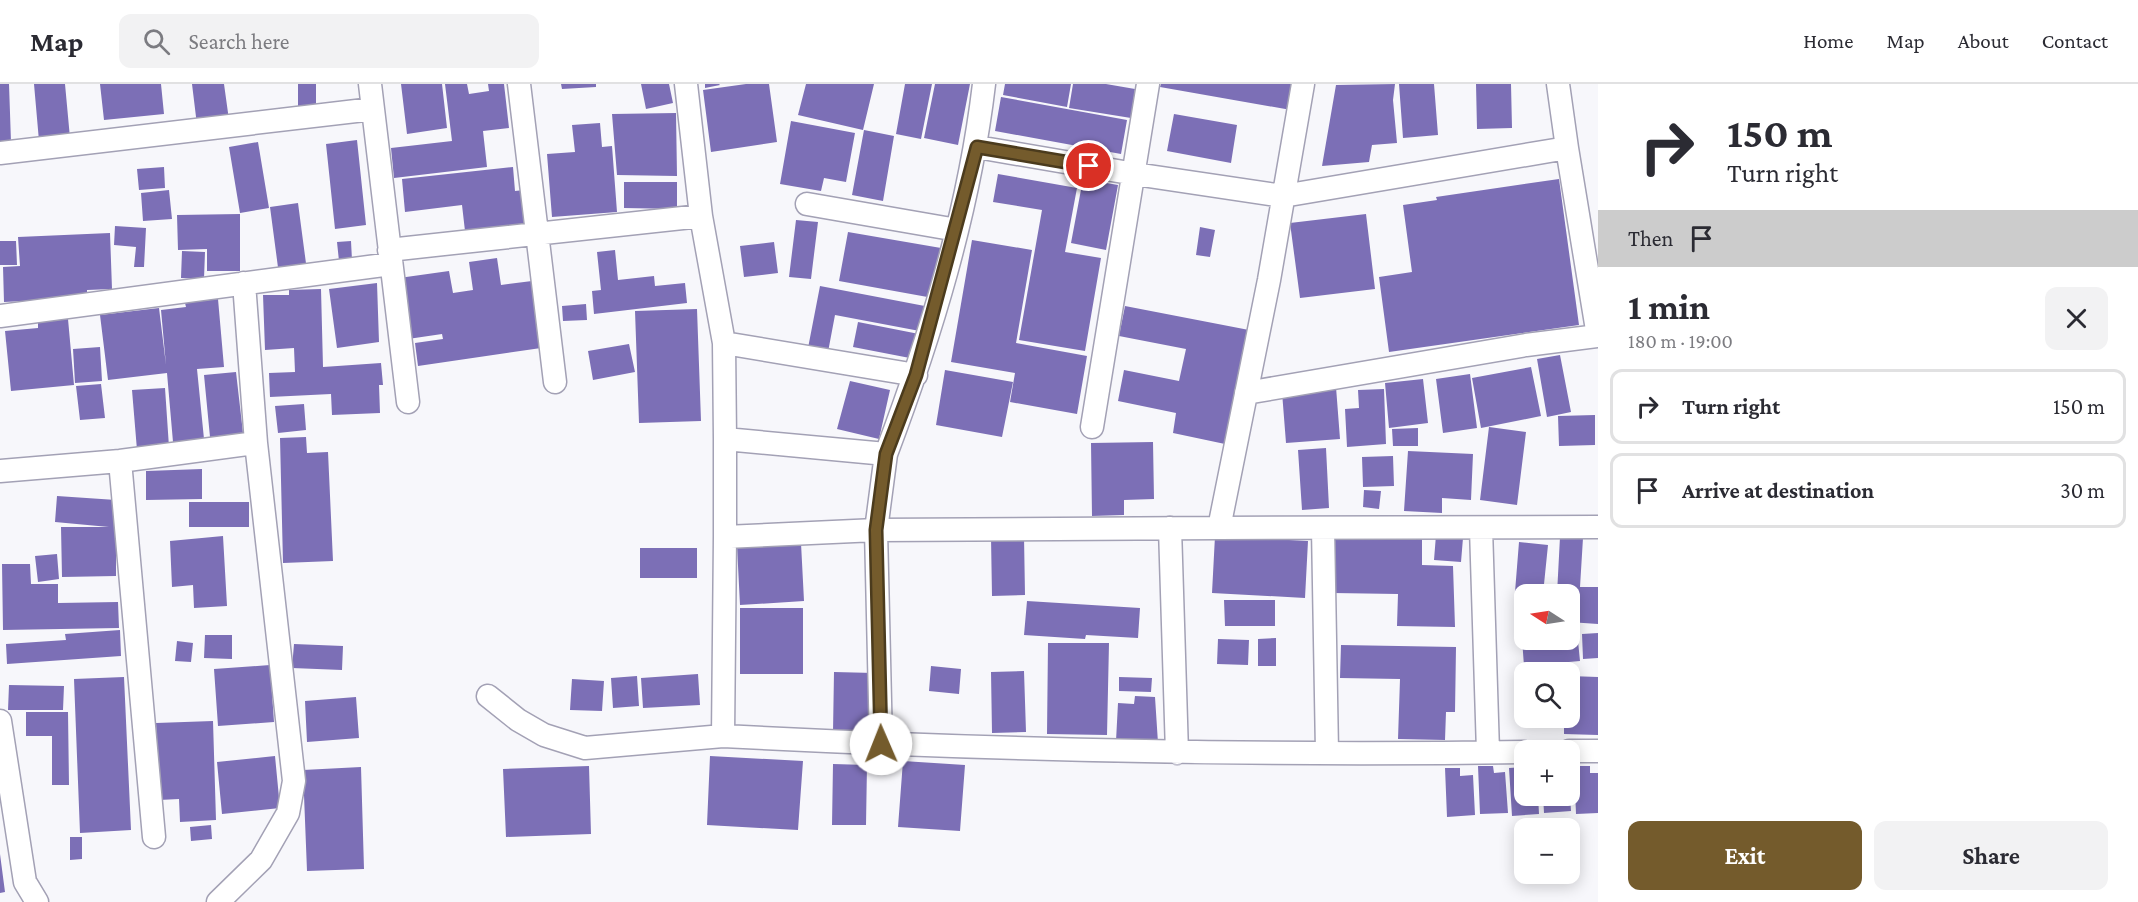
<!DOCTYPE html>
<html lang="en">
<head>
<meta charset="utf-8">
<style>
  body { margin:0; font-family:"Crimson Pro",serif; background:#f2f2f3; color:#2b2b33; height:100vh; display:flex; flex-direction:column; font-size:22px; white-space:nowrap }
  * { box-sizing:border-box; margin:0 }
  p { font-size:20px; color:#7c7c81 }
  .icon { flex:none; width:33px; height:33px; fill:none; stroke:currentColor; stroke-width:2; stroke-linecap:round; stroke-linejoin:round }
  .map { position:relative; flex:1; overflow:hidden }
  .details { display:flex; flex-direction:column; background:#fff; width:540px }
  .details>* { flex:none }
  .top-card { background:#fff; color:#2b2b33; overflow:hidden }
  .needle { width:39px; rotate:282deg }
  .controls { position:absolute; left:1514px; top:500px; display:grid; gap:12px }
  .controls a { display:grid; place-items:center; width:66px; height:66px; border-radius:12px; background:#fff; box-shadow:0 3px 15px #0003; font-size:30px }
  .pin { position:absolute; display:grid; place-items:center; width:51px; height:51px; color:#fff; margin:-26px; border:3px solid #fff; border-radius:50%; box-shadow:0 2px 6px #0007 }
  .me { position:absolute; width:66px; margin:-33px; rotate:359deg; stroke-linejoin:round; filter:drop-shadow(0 0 4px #0008) }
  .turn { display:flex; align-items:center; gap:21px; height:126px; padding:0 30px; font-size:27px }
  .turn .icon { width:78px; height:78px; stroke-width:2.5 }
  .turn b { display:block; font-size:42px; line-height:51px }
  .then { display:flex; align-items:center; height:57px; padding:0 30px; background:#0003; gap:12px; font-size:22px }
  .round { display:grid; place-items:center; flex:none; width:63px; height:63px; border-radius:12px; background:#f2f2f3 }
  .summary { display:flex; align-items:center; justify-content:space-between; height:102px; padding:0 30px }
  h1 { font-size:36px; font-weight:700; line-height:45px }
  .primary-button { display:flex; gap:12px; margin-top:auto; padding:12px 30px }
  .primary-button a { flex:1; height:69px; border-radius:12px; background:#745b2c; color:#fff; font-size:24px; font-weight:700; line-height:69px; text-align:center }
  .primary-button a+a { background:#f2f2f3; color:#2b2b33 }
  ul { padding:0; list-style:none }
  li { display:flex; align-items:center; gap:18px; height:75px; margin:0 12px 9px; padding:0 18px; border:3px solid #e1e1e2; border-radius:12px }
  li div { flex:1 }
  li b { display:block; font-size:22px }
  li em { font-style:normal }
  header { display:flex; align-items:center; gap:36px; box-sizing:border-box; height:84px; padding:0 30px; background:#fff; border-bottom:2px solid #e1e1e2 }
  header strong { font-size:28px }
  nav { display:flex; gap:33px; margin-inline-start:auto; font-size:21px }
  .search { width:420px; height:54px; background:#f2f2f3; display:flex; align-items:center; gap:15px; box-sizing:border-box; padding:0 21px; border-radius:12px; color:#7c7c81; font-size:22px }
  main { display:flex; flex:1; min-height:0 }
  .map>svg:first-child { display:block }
</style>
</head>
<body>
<header>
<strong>Map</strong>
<div class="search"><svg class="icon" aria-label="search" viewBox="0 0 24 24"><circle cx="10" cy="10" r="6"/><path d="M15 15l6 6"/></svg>Search here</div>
<nav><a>Home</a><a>Map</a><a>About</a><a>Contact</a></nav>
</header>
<main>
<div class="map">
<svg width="1598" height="818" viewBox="0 0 1598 818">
  <rect width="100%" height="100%" fill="#f7f7fb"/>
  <!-- building -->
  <path fill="#7c6fb6" d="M0 0H9L11 58 0 59Z
    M34 0H65L70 54 39 57Z
    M100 0H161L164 30 104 36Z
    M192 0H224L229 36 197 41Z
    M298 0H316V27H298Z
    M401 0H442L447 44 407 50Z
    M445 0H467L469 10 489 7 488 0H504L509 44 483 47 487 83 394 94 391 64 452 57Z
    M561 0H596V3L562 5Z
    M641 0H669L673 19 646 25Z
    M705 0H719L720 1 705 4Z
    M746 0H769L777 58 711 68 703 6Z
    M806 0H874L863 46 798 31Z
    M905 0H932L921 55 896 50Z
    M935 0H970L958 61 924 54Z
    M1005 0H1071L1067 23 1003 11Z
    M1073 0H1106L1135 5 1131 34 1069 24Z
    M1161 0H1296L1291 26 1160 3Z
    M1395 0 1393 16 1397 59 1372 61 1369 78 1322 82 1336 1Z
    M1399 0H1434L1438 51 1403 54Z
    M1476 0H1511L1512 44 1477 45Z
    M1001 13 1127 36 1121 70 995 47Z
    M676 29 677 92 617 91 612 30Z
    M1174 30 1237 41 1231 79 1167 67Z
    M791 37 855 49 846 98 824 94 821 107 780 100Z
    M600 39 602 63 612 62 617 128 552 133 547 70 575 68 572 41Z
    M864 46 894 52 883 117 852 111Z
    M357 56 366 141 335 145 326 60Z
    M258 58 269 124 240 129 229 63Z
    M164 83 165 104 139 106 137 85Z
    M513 83 515 107 524 106 527 140 465 147 462 121 405 128 402 95Z
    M998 90 1077 104 1065 168 1101 174 1085 267 1019 256 1042 126 993 118Z
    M1083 95 1118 101 1106 166 1071 159Z
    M1559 95 1579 241 1389 268 1379 193 1412 188 1403 121 1437 116 1436 113Z
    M624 98H677V125L624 124Z
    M169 106 172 135 143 137 141 109Z
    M298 119 307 187 279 191 270 123Z
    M240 130V187H207V165L178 166 177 131Z
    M1366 130 1375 205 1300 214 1290 139Z
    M796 136 818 138 811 195 789 193Z
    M115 142 146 144 144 183H134L136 163 114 161Z
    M1200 143 1215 146 1210 173 1196 171Z
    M848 148 941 164 933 214 839 197Z
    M110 149 112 205 87 206V214L4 218 3 183 20 182 18 153Z
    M972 156 1032 166 1016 259 1087 272 1077 330 1010 318 1015 289 951 278Z
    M0 157H16L17 181H0Z
    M351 157 352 176 339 177 337 158Z
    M774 158 778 189 744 193 740 162Z
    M615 166 618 196 654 192 655 202 685 199 687 219 594 230 592 207 601 206 597 168Z
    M182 167 205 168 204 195 181 194Z
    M497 174 501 201 532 197 541 264 418 282 415 259 443 255 442 250 408 255 399 194 449 187 453 209 473 206 469 178Z
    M377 199 379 258 337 264 329 205Z
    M820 202 930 223 925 248 835 231 828 268 808 264Z
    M321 205 323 283 381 279 383 301H379L380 329 332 331 331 310 270 313 269 289 295 288 294 264 265 266 263 211H289V206Z
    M218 215 224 283 197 285 204 355 173 358 167 289 108 296 100 231 159 224 166 281 161 226 186 223 185 219Z
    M586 220 587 236 563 237 562 222Z
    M1125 222 1249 246 1225 360 1173 349 1176 329 1118 317 1124 286 1179 297 1186 265 1119 252Z
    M697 225 701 337 639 339 635 227Z
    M68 235 74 301 11 307 5 247 38 244V238Z
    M858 238 919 250 915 275 853 263Z
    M629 260 635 288 593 296 588 267Z
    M100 263 102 297 75 299 73 265Z
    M1560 271 1571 328 1547 333 1537 275Z
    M1531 283 1541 332 1481 344 1472 294Z
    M945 286 1013 298 1002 353 936 341Z
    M236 288 243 349 210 353 204 291Z
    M1470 290 1477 344 1443 349 1436 295Z
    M1423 295 1428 339 1389 344 1385 299Z
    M850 297 890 306 879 355 837 345Z
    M101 300 105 334 80 336 76 302Z
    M1336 303 1340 355 1286 359 1282 308Z
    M165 304 169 363 137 366 132 306Z
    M1384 305 1386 360 1347 363 1345 325 1359 324 1358 306Z
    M304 320 306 346 278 349 275 322Z
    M1595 331V361L1559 362 1558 332Z
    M1489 343 1526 348 1517 421 1480 416Z
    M1418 344V362H1393L1392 345Z
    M306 353 307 369 328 368 333 477 283 479 280 354Z
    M1153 358 1154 415 1124 416V431L1092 432 1091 359Z
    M1326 364 1329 424 1302 426 1298 366Z
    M1408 367 1473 370 1471 416 1442 414V429L1404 427Z
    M1393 372 1394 402 1363 403 1362 373Z
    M202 385V415L146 416V387Z
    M1364 406 1381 407 1379 425 1363 423Z
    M57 412 116 416V492L62 493 61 443H109L55 438Z
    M189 418H249V443H189Z
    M1436 451 1463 454 1461 478 1434 476Z
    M223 452 227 522 194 524 193 501 172 503 170 457Z
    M1024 452 1025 511 992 512 991 453Z
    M1215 452 1308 457 1305 514 1212 509Z
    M1334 452 1422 454V481L1453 482 1455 543 1397 542 1398 510 1333 509Z
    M1560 453 1583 454 1580 503H1598V540L1569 538V510H1557Z
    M1519 458 1548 461 1543 510 1515 508Z
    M801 459 804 517 740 521 737 462Z
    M640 464H697V494H640Z
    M57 470 59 495 38 498 35 472Z
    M2 480H30L31 500H58V519L118 518 119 544 3 546Z
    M1224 516H1275V542H1225Z
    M1027 517 1140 524 1138 554 1086 551 1085 555 1024 551Z
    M740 524H803V590H740Z
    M120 546 121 572 7 580 6 560 66 556 65 550Z
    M1569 547H1577L1580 577 1524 582 1522 555H1569Z
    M1598 549V574L1583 575 1582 550Z
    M205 551H232V575L204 574Z
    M1276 554V582H1258V555Z
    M1218 555 1249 556 1248 581 1217 580Z
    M177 557 193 559 191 578 175 577Z
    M1048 559H1109L1107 651 1047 650Z
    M294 560 343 562 342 586 292 584Z
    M1341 561 1456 563 1455 628H1446L1445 656 1398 655 1400 595 1340 594Z
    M270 581 274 638 218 642 214 585Z
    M931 582 961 585 959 610 929 607Z
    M1024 587 1026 648 992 649 991 588Z
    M834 588 874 589 873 648H833Z
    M698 590 700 621 643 624 641 594Z
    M637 592 639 622 613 624 611 594Z
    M1569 592 1598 593V651L1564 650V633H1569Z
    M124 593 131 746 80 749 74 595Z
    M1119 593 1152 594 1151 608 1119 607Z
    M572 595 604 597 602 627 570 626Z
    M9 601 64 602 63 626H8Z
    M1135 612 1155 613 1158 659 1116 657 1118 619 1134 620Z
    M356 613 359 654 307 658 305 617Z
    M26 628H68L69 701H52V652H26Z
    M1531 633H1562L1563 639 1533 644Z
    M213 637 216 736 180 738 179 715 159 716 156 639Z
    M275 672 280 724 222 730 217 678Z
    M710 672 803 677 798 746 707 741Z
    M903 677 965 681 960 747 898 743Z
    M833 680 867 681 866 741H832Z
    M589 682 591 750 506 753 503 685Z
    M1478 682H1493L1494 689 1505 688 1508 729 1480 730Z
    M1574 682H1590V689H1598V729L1576 730Z
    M361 683 364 785 307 787 303 686Z
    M1524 683V711H1538L1539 730 1512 732 1509 684Z
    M1445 684H1460V692L1473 691 1475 731 1447 733Z
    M1543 711H1570L1571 727 1544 729Z
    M211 741 212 755 191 757 190 743Z
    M70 753H82V775L70 776Z
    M0 770 5 808 0 809Z"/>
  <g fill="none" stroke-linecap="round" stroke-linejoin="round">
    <!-- minor casing -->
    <g stroke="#a3a1b5" stroke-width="25">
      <path id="minor" d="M370 0 408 318
        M519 0 555 298
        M686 0 701 132 724 259 725 355 886 370 876 446 881 660
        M1303 0 1269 196 1219 444 876 446 725 453 723 652C990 666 1257 672 1524 668
        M977 63 1135 90 1283 112 1567 64 1558 0
        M1567 64 1598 252
        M0 69 373 25
        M807 120 957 146
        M389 166 701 132
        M0 232 391 180
        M724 259 916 291
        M1246 309 1526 261 1598 252
        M1092 343 1148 0
        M886 370C931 251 969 127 984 0
        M120 377 154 753
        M0 387 120 377 256 359
        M1170 444 1177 669
        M1219 444 1598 443
        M1323 444 1327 668
        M1481 444 1488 668
        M725 453V355
        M488 612 518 636 544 651 585 664 723 652
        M0 637 25 798 37 818
        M1569 667H1598
        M218 818 261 776 288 729 294 697 256 359 244 199"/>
    </g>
    <!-- minor -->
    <use href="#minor" stroke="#fff" stroke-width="22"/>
  </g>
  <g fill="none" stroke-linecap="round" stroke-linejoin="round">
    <!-- route casing -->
    <g stroke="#4b3b1d" stroke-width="15">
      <path id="route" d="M881 660 876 446 886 370 916 291 977 63 1089 82"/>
    </g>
    <!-- route -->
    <use href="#route" stroke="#745b2c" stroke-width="10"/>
  </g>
</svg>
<div class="controls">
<a><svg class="needle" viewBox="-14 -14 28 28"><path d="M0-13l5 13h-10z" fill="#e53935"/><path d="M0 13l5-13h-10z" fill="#7c7c81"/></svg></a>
<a><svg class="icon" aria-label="search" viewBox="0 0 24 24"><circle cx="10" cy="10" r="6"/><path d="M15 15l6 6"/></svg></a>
<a>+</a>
<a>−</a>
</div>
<div class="pin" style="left:1089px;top:82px;background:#d93025"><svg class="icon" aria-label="arrive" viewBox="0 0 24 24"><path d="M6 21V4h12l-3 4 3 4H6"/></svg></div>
<svg class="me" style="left:881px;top:660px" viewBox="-20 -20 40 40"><circle r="19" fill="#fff"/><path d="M0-13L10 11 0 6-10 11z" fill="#745b2c"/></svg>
</div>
<section class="details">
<div class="top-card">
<div class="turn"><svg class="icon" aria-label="right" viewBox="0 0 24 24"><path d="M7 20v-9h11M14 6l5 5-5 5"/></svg><div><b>150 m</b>Turn right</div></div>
<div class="then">Then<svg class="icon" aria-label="arrive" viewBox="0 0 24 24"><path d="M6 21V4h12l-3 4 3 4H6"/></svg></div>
</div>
<div class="summary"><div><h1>1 min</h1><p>180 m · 19:00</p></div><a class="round"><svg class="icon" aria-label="close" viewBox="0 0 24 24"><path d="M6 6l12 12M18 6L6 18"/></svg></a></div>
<ul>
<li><svg class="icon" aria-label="right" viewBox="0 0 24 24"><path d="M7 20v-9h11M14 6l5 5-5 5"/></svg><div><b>Turn right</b></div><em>150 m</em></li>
<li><svg class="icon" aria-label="arrive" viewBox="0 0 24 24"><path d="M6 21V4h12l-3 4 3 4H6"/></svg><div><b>Arrive at destination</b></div><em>30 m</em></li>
</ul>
<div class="primary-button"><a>Exit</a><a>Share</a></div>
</section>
</main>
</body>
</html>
